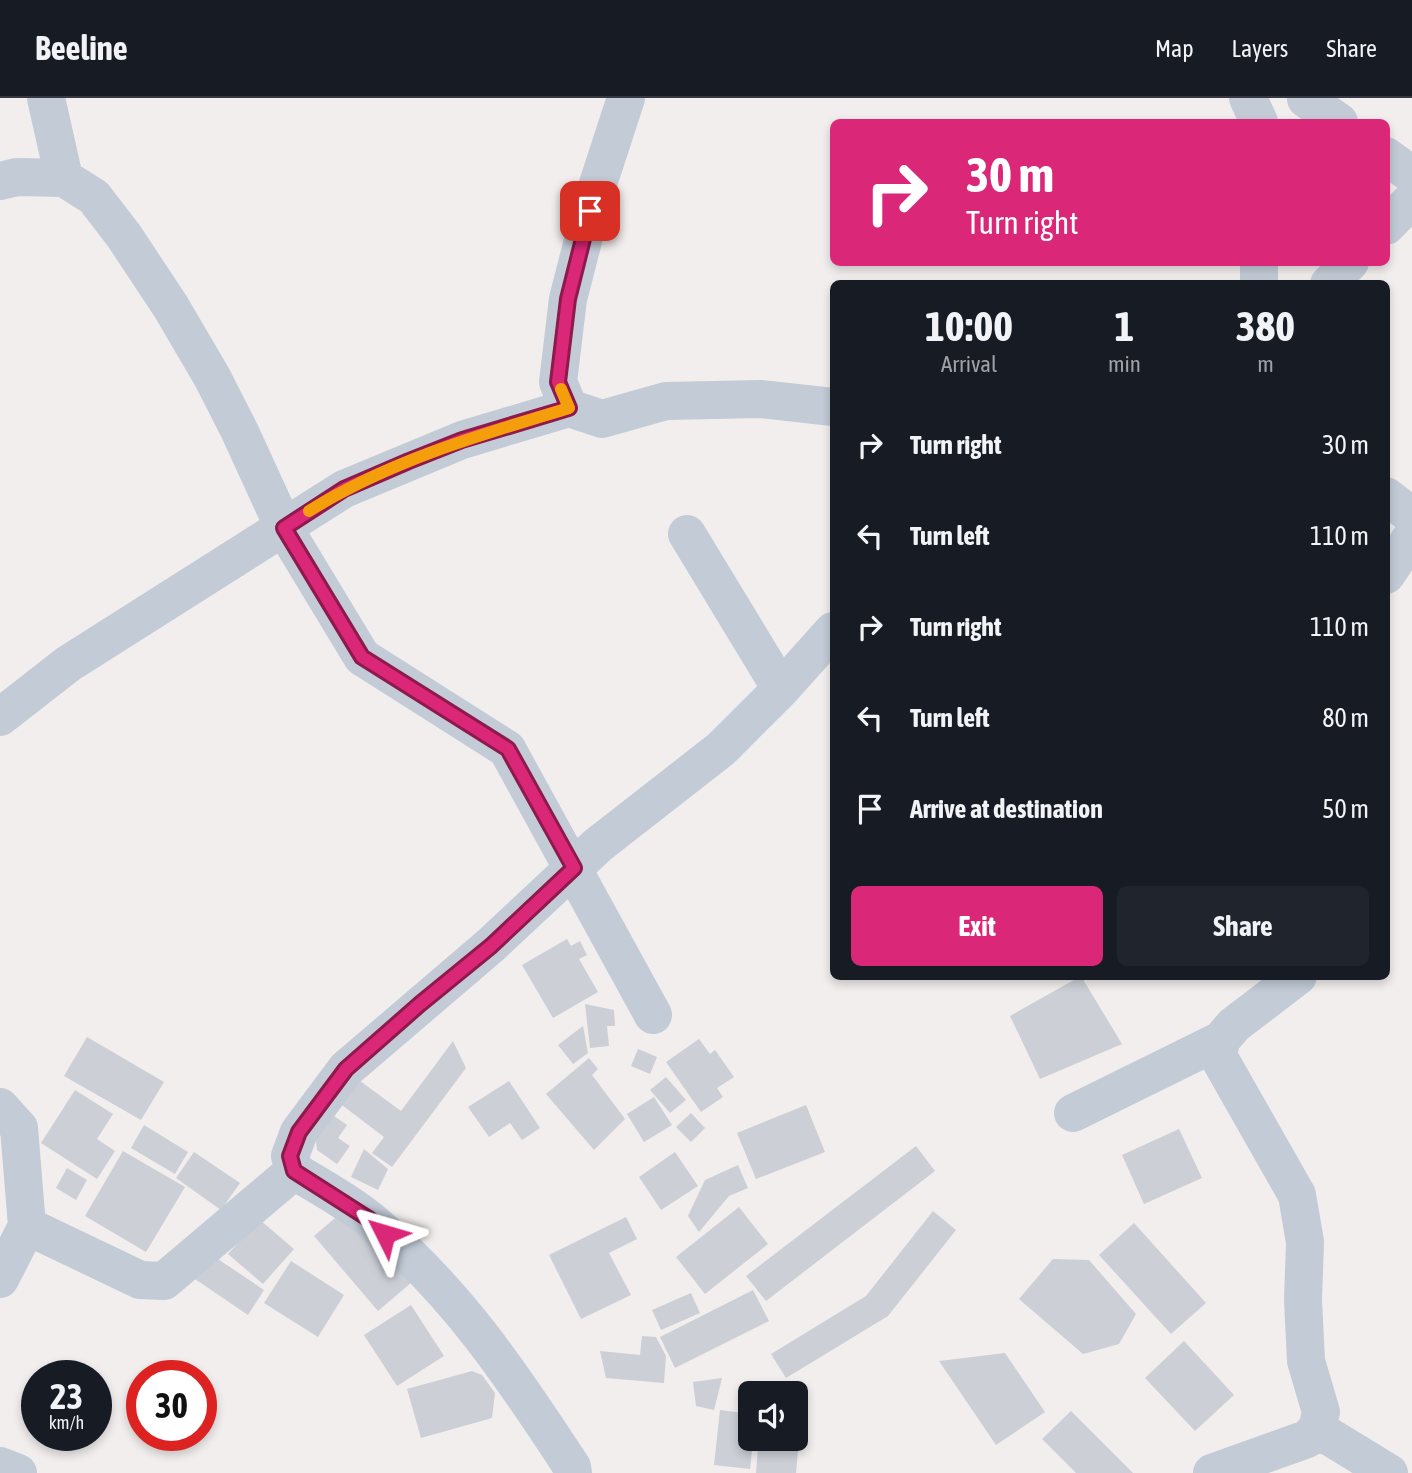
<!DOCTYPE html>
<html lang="en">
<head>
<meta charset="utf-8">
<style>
  body { margin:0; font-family:"Asap Condensed",sans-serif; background:#20242c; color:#f1f3f6; height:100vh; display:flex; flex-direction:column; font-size:26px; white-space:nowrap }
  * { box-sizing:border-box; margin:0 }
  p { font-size:23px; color:#9ea1a6 }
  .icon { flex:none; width:38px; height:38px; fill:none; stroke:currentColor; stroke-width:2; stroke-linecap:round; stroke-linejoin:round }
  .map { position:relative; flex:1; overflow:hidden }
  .details { position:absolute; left:830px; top:182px; width:560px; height:700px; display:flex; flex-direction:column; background:#171b24; border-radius:10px; box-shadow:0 4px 10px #0003 }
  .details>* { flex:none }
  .hud { position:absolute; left:830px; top:21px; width:560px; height:147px; border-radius:10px; box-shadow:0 4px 10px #0003; background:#db2777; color:#fff; overflow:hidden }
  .fabs { position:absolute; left:738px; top:1283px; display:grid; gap:14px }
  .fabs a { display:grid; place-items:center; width:70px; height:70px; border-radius:10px; background:#171b24; box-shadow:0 4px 10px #0003; font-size:35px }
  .speed { position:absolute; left:21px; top:1262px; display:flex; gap:14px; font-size:35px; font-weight:700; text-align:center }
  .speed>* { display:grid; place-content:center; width:91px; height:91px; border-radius:50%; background:#171b24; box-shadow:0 4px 10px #0003; line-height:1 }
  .speed small { font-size:18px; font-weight:400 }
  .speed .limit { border:10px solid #d22; background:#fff; color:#111 }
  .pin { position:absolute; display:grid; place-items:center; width:60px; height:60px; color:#fff; margin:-30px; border-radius:14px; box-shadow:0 4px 10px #0006 }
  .me { position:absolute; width:77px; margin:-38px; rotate:310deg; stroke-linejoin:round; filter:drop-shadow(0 0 5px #0008) }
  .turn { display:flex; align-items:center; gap:24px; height:147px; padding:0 21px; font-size:32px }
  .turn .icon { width:91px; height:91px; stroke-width:2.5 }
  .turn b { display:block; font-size:49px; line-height:60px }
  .eta { display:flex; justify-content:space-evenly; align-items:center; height:119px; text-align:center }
  .eta b { font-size:42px; font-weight:700; line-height:49px }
  .cta { display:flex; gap:14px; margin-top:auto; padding:14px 21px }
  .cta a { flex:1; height:80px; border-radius:10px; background:#db2777; color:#fff; font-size:28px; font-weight:700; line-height:80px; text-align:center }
  .cta a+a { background:#20242c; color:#f1f3f6 }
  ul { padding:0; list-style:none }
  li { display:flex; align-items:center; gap:21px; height:91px; padding:0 21px }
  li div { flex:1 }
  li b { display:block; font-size:26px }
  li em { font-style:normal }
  header { display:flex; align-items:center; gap:42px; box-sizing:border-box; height:98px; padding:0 35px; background:#171b24; border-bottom:2px solid #363941 }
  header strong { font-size:33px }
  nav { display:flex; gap:38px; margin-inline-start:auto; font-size:24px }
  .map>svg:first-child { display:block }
</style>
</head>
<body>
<header>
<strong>Beeline</strong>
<nav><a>Map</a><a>Layers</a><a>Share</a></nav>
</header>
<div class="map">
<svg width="1412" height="1375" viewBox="0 0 1412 1375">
  <rect width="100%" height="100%" fill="#f1eeed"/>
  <!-- building -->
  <path fill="#cccfd6" d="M567 841 571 848 580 843 587 857 579 861 598 894 553 920 522 867Z
    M1081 878 1122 946 1040 981 1010 918Z
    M585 906 614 912 615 928H607L609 948 590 950Z
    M583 928 588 955 573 966 558 947Z
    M87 939 164 984 141 1022 64 978Z
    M699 941 710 956 715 952 734 979 717 990 723 999 701 1014 666 964Z
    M453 943 466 970 392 1069 372 1055 384 1039 338 1004 356 980 401 1013Z
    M638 951 657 959 650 976 631 968Z
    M589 960 598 971 592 977 625 1021 594 1052 546 996Z
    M666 979 686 1002 670 1015 650 992Z
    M509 983 540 1030 522 1042 510 1025 489 1039 468 1009Z
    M75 992 113 1016 97 1041 115 1053 97 1081 41 1045Z
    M654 999 672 1027 644 1044 627 1016Z
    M806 1007 825 1054 756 1081 737 1035Z
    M324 1011 347 1027 338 1040 350 1048 337 1066 317 1052 314 1025Z
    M691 1015 705 1030 691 1044 676 1029Z
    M144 1027 188 1054 175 1076 131 1050Z
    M1179 1031 1202 1080 1144 1106 1122 1057Z
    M916 1048 935 1073 766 1203 746 1178Z
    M364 1051 388 1071 378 1092 351 1079Z
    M123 1053 185 1089 146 1154 85 1118Z
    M194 1054 240 1085 221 1112 176 1080Z
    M675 1054 698 1088 661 1112 639 1079Z
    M738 1067 748 1090 729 1098 699 1134 688 1118 705 1082Z
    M67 1070 87 1082 76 1102 56 1090Z
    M348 1109 412 1184 378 1213 314 1138Z
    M739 1109 768 1146 705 1196 676 1159Z
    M933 1113 956 1132 888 1218 786 1280 771 1256 866 1198Z
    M626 1119 637 1141 609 1155 631 1197 581 1221 549 1157Z
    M259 1121 294 1151 263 1186 228 1156Z
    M1134 1125 1206 1205 1171 1236 1099 1157Z
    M209 1155 264 1192 248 1217 192 1179Z
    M1053 1161 1089 1162 1136 1216 1119 1246 1083 1256 1019 1201Z
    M291 1163 344 1197 318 1239 264 1205Z
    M753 1192 769 1223 675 1270 660 1239Z
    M691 1195 700 1215 661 1232 652 1212Z
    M411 1207 444 1258 397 1288 364 1237Z
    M642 1238 656 1239 666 1258 664 1285 606 1280 600 1253 640 1257Z
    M1184 1243 1234 1297 1195 1333 1145 1280Z
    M1005 1255 1045 1314 996 1347 939 1263Z
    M472 1273 482 1277 495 1295 492 1320 421 1340 407 1291Z
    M722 1280 714 1312 696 1308 693 1284Z
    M720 1312 751 1316V1340H796L797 1348 753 1343 750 1371 714 1367Z
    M1071 1313 1133 1375H1076L1042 1341Z
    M758 1349 798 1353 796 1375H756Z"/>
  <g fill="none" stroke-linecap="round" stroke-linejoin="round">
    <!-- minor -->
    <path stroke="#c2cbd6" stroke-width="38" d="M46 0 64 80
      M626 0 596 92 568 201 558 284 569 310 602 321 666 303 760 301 833 309
      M1248 0 1259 24
      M1306 1 1339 24
      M1386 58 1412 77
      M0 83 17 79 64 80 94 99 124 138 171 209 212 279 240 334 284 430 362 559 507 651 653 917
      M1386 128 1412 102
      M1259 186V164
      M1329 186 1350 164
      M1386 398 1412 418
      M687 436 781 591
      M1386 477 1412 438
      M0 619 68 566 344 391 462 342 569 310
      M0 1009 19 1030 27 1128 0 1181
      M1073 1015 1221 942
      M27 1128 140 1182 164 1183 294 1073
      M1317 1331 1389 1375
      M0 1368 18 1375
      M573 1375 572 1369C512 1277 455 1192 370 1122 347 1103 319 1088 294 1073L290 1058 299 1034 346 971 491 847 598 747 721 651 781 591 833 533
      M1212 1375 1307 1341 1317 1331 1321 1314 1306 1263 1303 1202 1305 1144 1297 1097 1218 958 1221 942 1234 927 1298 878"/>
  </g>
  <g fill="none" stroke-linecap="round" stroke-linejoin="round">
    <!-- route casing -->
    <g stroke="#8e194d" stroke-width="18">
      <path id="route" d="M385 1136 369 1121 294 1073 290 1058 299 1034 346 971 420 906 491 848 574 770 508 651 362 559 284 430 344 391 409 363 462 342 569 310 558 284 568 201 590 113"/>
    </g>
    <!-- route -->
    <use href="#route" stroke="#db2777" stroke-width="12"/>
    <!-- slow -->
    <path stroke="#f59e0b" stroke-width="12" d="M309 413C389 363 479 337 569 310L561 291"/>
  </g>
</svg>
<div class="fabs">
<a><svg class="icon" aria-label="sound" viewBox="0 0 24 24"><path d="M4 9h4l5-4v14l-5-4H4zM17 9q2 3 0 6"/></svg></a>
</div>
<div class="speed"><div>23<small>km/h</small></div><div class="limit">30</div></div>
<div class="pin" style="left:590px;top:113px;background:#d93025"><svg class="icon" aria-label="arrive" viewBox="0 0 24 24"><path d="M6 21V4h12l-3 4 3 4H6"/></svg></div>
<svg class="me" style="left:385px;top:1136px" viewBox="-20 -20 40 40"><path d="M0-17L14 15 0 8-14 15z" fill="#db2777" stroke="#fff" stroke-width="4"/></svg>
<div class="hud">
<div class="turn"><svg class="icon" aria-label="right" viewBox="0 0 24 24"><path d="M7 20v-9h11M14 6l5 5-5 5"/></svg><div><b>30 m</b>Turn right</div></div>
</div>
<section class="details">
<div class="eta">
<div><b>10:00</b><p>Arrival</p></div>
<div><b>1</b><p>min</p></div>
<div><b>380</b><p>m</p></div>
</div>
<ul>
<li><svg class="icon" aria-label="right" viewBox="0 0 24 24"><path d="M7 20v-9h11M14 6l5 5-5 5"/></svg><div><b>Turn right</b></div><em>30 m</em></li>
<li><svg class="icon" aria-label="left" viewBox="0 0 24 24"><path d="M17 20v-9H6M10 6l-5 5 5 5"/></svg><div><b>Turn left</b></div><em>110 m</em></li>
<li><svg class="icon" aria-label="right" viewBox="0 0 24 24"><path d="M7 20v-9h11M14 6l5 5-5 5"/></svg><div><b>Turn right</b></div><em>110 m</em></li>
<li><svg class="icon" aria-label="left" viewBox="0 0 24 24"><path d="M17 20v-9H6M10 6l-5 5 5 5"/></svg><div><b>Turn left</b></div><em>80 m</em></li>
<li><svg class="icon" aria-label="arrive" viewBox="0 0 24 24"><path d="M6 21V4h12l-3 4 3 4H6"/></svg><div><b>Arrive at destination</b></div><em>50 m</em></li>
</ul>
<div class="cta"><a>Exit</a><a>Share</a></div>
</section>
</div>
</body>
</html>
